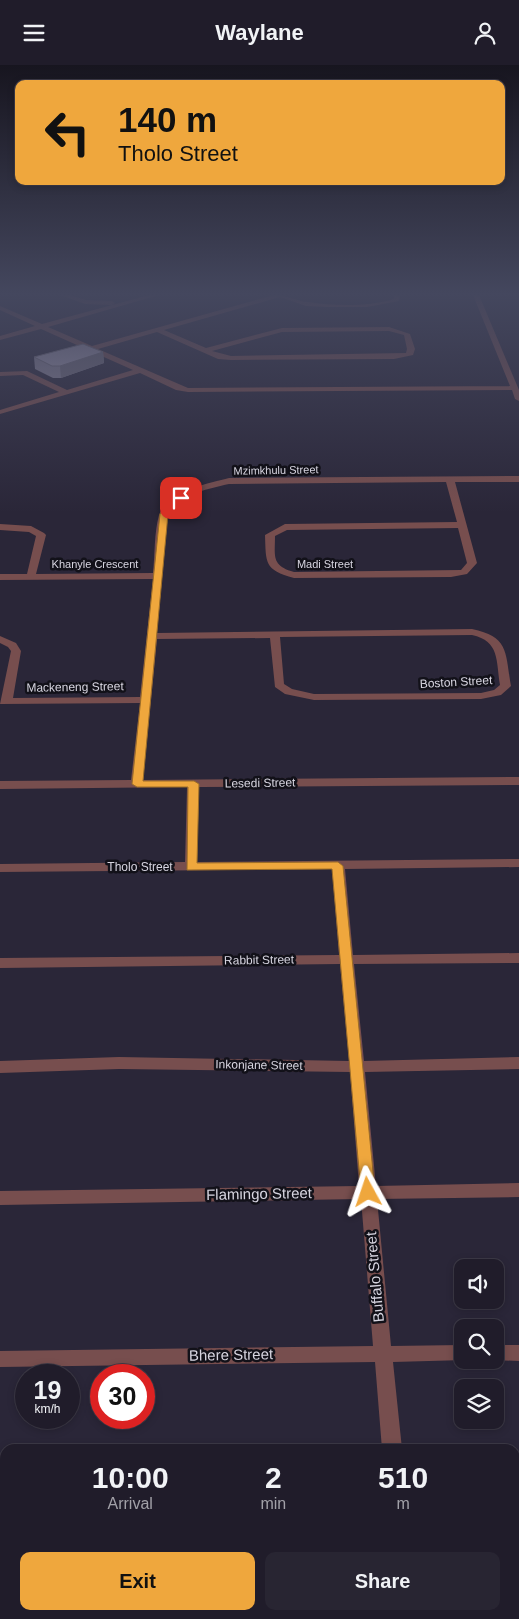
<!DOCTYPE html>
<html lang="en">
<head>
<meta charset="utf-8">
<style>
  body { margin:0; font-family:Helvetica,sans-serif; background:#282532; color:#f1f3f6; height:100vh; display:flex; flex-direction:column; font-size:19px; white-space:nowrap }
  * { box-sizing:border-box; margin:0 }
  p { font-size:16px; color:#a2a1a8 }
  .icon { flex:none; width:28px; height:28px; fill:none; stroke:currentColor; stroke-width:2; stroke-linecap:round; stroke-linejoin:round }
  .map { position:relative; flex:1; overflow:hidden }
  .side { position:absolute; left:0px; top:1379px; width:520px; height:176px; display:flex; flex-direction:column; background:#201c2a; border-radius:15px 15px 0 0; box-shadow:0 2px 8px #0003,0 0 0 1px #3d3a47 }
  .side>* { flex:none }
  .banner { position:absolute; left:15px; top:15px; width:490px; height:105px; border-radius:10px; box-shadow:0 2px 8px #0003,0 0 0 1px #3d3a47; background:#efa73d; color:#111; overflow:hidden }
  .fabs { position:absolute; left:454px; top:1194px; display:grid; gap:10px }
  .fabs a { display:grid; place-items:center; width:50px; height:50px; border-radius:10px; background:#201c2a; box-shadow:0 2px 8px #0003,0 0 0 1px #3d3a47; font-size:25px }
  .speed { position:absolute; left:15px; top:1299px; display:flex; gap:10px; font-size:25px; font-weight:700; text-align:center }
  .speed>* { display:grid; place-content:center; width:65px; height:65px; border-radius:50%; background:#201c2a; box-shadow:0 2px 8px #0003,0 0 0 1px #3d3a47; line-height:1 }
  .speed small { font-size:12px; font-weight:400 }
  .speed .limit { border:8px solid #d22; background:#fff; color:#111 }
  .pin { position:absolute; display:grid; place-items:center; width:42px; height:42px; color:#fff; margin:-21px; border-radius:10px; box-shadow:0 2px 8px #0006 }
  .me { position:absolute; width:55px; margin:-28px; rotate:355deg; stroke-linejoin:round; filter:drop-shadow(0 0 4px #0008) }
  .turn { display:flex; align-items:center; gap:18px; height:105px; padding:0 20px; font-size:22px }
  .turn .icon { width:65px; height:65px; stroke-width:2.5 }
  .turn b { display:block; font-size:35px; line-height:42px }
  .eta { display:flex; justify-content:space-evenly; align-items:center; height:85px; text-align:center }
  .eta b { font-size:30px; font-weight:800; line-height:35px }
  .action { display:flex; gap:10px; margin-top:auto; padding:10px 20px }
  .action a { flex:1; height:58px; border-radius:10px; background:#efa73d; color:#111; font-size:20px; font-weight:800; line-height:58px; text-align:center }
  .action a+a { background:#282532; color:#f1f3f6 }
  header { display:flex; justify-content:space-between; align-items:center; height:65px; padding:0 20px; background:#201c2a; font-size:22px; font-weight:800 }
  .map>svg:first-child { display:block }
</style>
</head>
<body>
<header><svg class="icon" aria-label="menu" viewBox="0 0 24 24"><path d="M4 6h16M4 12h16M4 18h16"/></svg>Waylane<svg class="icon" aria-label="person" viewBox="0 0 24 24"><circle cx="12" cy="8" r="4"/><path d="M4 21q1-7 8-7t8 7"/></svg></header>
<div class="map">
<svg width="519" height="1554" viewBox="0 0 519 1554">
  <rect width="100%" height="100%" fill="#2a2638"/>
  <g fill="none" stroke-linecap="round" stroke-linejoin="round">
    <!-- minor -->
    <path fill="#774e4e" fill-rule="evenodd" d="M60 230H70L86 235 112 236 115 238 112 240 85 239Z
      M149 230H159L48 262 92 281 274 230C287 230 296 236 308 237 334 241 368 242 394 234V230H400L399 236 367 242H326L306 241 280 232 164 265 206 283 282 263 389 262 410 269 415 284 413 290 394 294 231 295 218 294 157 267 98 284 188 323 510 321 473 230H479L519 325V336L515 334 512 325 188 327 176 325 140 308 0 349V345L59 327 23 310 0 311V307L27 306 67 325 133 305 41 264 0 275V271L35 261 0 245V241L42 259ZM389 266 404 270 407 284 406 288 231 291 212 286 282 267Z
      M519 411V417H455L477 498 467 509 451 512 294 513C264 505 266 498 265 470L285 459 457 457 446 417 229 419C207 424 182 429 168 449L157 568 472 564C510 572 505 588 511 621L501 630 481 634 314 635 285 629 275 622 270 573 157 574 143 715 519 712V720L199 722 197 797 519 794V802L345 804 353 890 519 888V898L354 899 364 996 519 992V1004L365 1007 376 1121 519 1118V1132L377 1134 391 1281 462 1280V1295H465L393 1297 402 1384H382L375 1297 0 1302V1286L373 1281 361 1134 0 1140V1126L359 1121 350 1007 119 1004 0 1008V996L119 992 349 996 340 899 0 903V893L339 890 332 804 0 807V799L185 797 187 722 0 724V716L131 715 140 638 0 639 11 586 8 582 0 578V571L16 578 21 586 13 633 140 632 153 514 0 515V509H27L36 471 29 467 0 465V459L31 461 44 468 46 470 36 509 153 508C155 490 154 468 159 450 166 427 209 418 229 413ZM458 463 467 498 461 505 294 507C271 501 275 491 275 471L287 465ZM472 570C500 576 496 596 500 620L494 625 481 628 314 629 292 624 284 619 280 572Z
      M495 1280H519V1296L492 1295H495Z
      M0 1459 5 1461V1481L0 1479Z
      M519 1473V1493L515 1494V1474Z
      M515 1549 516 1554H494V1550Z"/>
  </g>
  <!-- wall -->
  <path fill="#8e889b" d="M103 287 104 298 61 313H53L35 304 34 292Z"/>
  <!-- shaded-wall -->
  <path fill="#746f7e" d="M103 287 104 298 61 313 60 301Z"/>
  <!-- building -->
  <path fill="#a59eb4" stroke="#746f7e" d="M83 279 103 287 60 301H52L34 292Z"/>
  <!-- sky -->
  <linearGradient id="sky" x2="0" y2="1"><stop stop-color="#17151f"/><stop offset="0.51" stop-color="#44475e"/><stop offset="1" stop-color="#44475e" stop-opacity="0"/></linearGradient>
  <rect width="519" height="448" fill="url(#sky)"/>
  <!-- route -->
  <path fill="#efa73d" stroke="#9b6d28" d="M181 431 185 433 174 440 168 449 143 716H194L199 719 197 798 338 797 343 801 375 1127 373 1131 368 1133 363 1131 361 1127 332 804 187 805 188 722H137L132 719 160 449 168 437Z"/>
  <g text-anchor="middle" stroke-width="5" stroke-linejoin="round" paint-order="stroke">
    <!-- far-street labels -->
    <g font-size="11" fill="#d7d5e0" stroke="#121119">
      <text transform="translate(276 405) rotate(-1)" y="4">Mzimkhulu Street</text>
      <text x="95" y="503">Khanyle Crescent</text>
      <text x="325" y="503">Madi Street</text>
    </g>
    <!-- street labels -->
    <g font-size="12" fill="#d7d5e0" stroke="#121119">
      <text transform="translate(456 617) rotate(-3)" y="4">Boston Street</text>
      <text transform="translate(75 622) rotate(-1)" y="4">Mackeneng Street</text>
      <text transform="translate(260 718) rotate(-1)" y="4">Lesedi Street</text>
      <text x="140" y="806">Tholo Street</text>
      <text transform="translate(259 895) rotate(-1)" y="4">Rabbit Street</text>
      <text transform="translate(259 1000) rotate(1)" y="4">Inkonjane Street</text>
    </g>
    <!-- near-street labels -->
    <g font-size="15" fill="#d7d5e0" stroke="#121119">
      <text transform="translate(259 1129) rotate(-1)" y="5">Flamingo Street</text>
      <text transform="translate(375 1212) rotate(-95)" y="5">Buffalo Street</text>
      <text transform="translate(231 1290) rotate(-1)" y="5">Bhere Street</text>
    </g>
  </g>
</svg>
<div class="fabs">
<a><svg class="icon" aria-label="sound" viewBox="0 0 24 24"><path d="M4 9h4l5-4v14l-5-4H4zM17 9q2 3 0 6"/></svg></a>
<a><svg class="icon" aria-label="search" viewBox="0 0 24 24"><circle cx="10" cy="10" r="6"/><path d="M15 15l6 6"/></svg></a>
<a><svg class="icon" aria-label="layers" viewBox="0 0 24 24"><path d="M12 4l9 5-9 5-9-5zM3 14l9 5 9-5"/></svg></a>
</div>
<div class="speed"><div>19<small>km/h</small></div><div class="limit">30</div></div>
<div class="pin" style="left:181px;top:433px;background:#d93025"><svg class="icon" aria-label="arrive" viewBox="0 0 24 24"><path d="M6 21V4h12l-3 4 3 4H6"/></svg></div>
<svg class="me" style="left:368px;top:1127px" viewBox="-20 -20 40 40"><path d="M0-17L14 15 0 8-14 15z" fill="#efa73d" stroke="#fff" stroke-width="4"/></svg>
<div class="banner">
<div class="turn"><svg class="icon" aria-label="left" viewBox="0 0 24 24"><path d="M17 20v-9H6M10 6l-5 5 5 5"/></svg><div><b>140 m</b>Tholo Street</div></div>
</div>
<section class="side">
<div class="eta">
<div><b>10:00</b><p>Arrival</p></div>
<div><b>2</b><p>min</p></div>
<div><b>510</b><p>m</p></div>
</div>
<div class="action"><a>Exit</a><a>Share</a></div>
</section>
</div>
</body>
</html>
